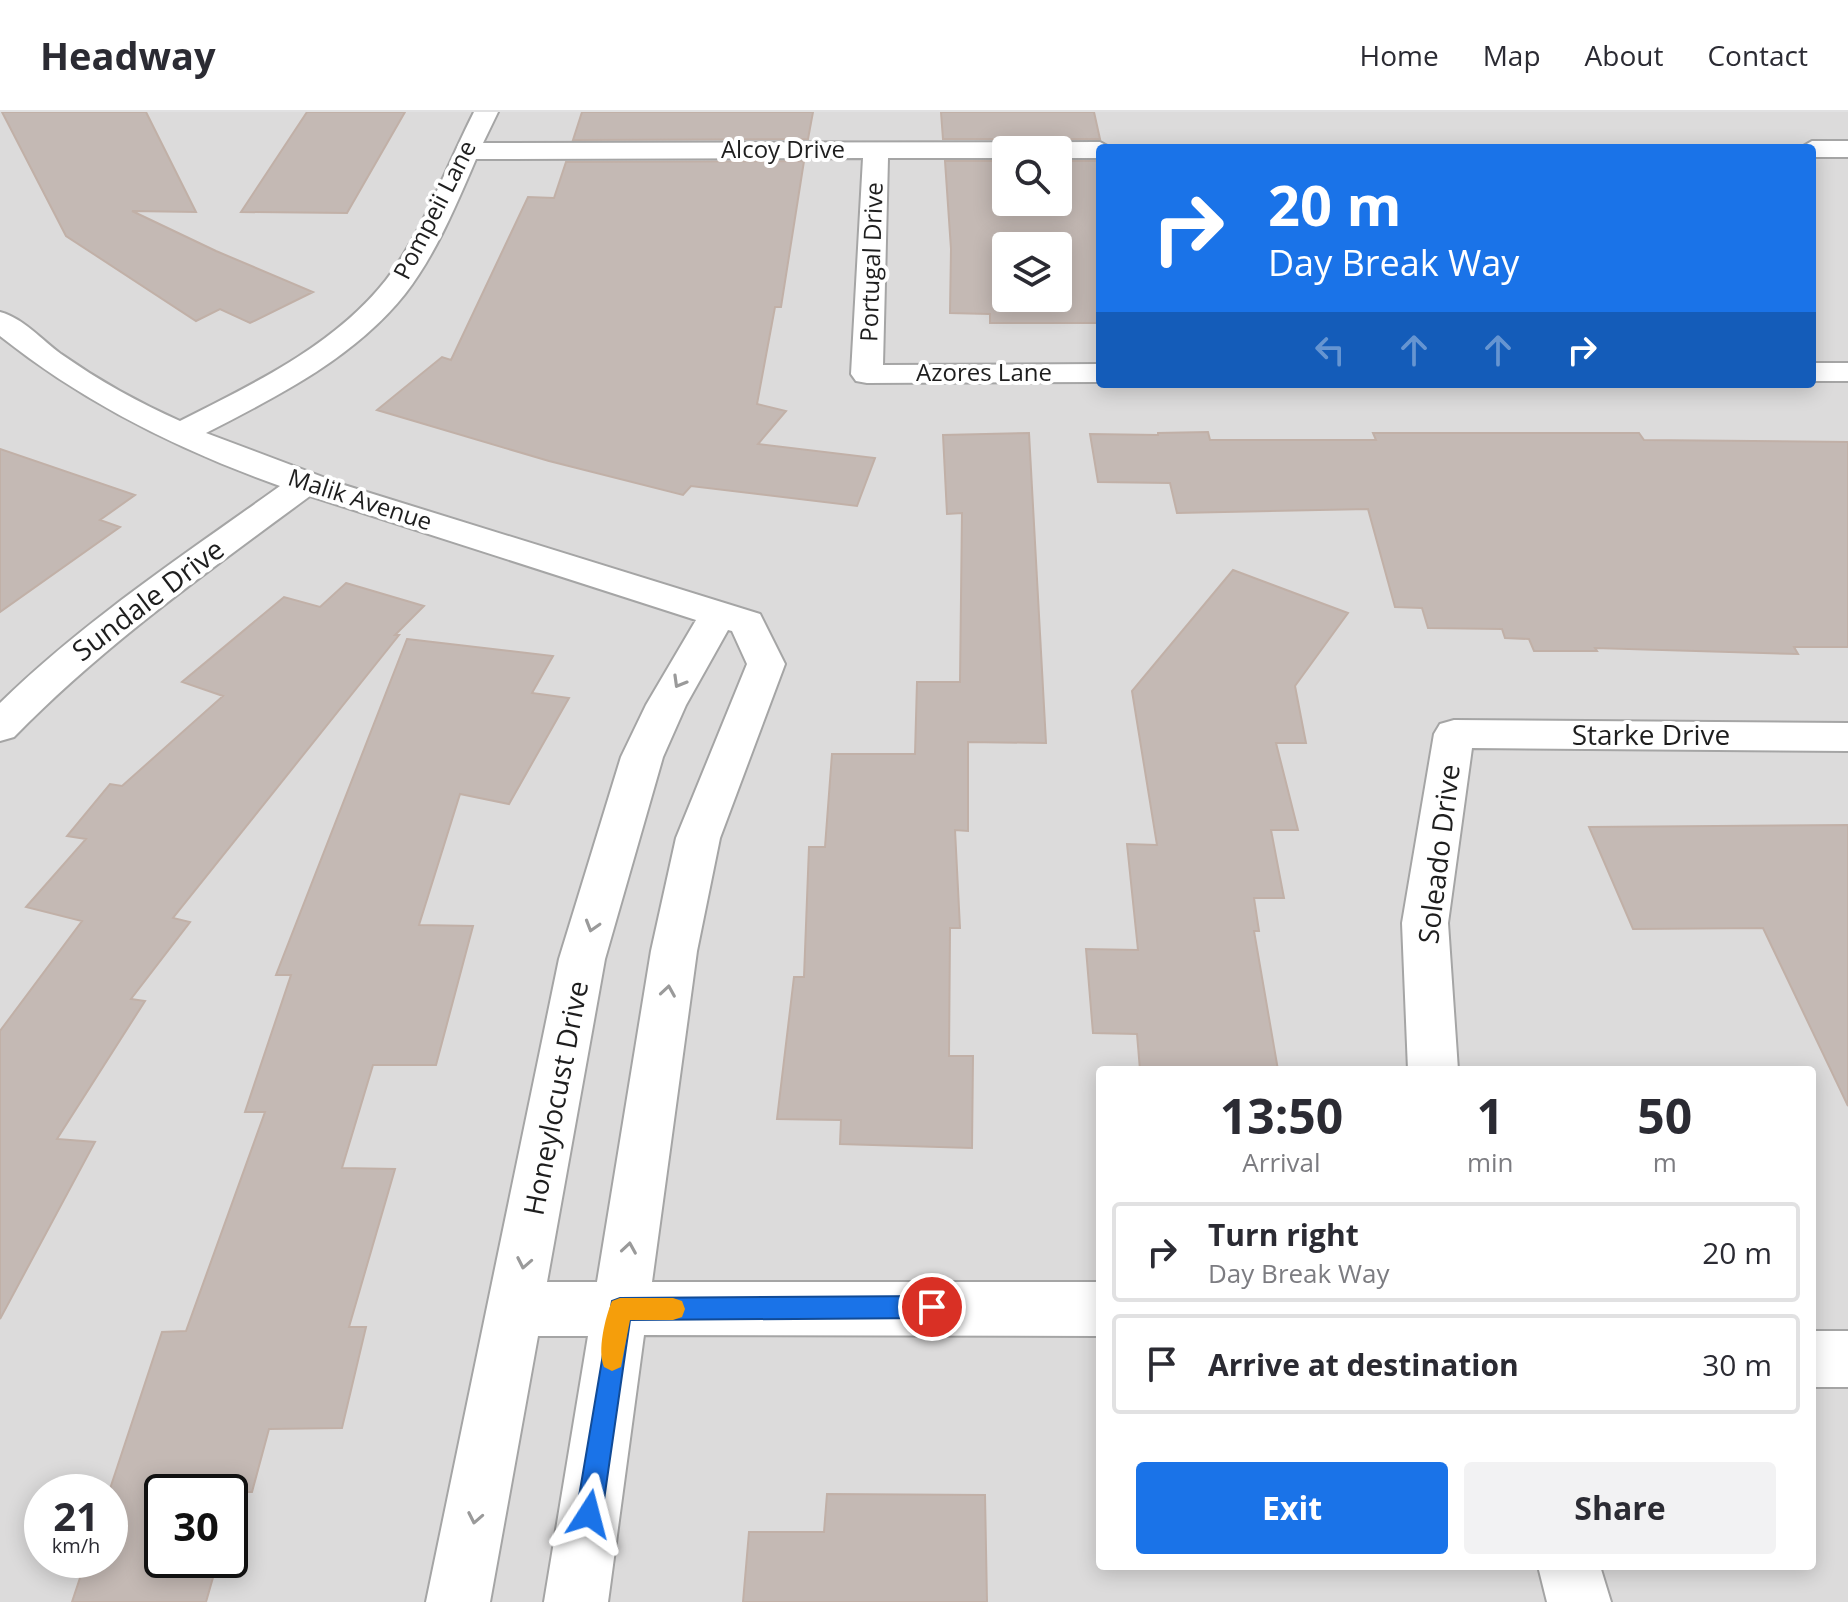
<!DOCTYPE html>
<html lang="en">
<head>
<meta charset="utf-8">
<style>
  body { margin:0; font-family:"Open Sans",sans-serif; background:#f2f2f3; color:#2b2b33; height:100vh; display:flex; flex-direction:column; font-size:30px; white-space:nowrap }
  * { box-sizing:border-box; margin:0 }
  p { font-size:26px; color:#7c7c81 }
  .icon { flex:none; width:44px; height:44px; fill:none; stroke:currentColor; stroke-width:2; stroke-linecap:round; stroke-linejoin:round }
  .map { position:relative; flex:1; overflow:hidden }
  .drawer { position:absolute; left:1096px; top:954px; width:720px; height:504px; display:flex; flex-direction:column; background:#fff; border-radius:8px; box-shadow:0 4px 20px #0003 }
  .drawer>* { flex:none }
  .top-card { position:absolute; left:1096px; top:32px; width:720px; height:244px; border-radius:8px; box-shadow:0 4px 20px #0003; background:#1a73e8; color:#fff; overflow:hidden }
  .fabs { position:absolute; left:992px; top:24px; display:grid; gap:16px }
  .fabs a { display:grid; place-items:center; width:80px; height:80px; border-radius:8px; background:#fff; box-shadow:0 4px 20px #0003; font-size:40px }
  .speed { position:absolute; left:24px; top:1362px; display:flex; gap:16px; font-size:40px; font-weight:700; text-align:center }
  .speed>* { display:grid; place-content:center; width:104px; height:104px; border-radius:50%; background:#fff; box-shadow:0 4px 20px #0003; line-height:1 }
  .speed small { font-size:20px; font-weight:400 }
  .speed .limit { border:4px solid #111; border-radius:12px; background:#fff; color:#111 }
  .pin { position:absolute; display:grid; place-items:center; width:68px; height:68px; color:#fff; margin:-34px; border:4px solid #fff; border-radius:50%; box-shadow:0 2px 8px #0007 }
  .me { position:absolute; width:88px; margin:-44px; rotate:9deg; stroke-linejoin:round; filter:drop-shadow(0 0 6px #0008) }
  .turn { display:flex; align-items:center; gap:28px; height:168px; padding:0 40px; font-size:36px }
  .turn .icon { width:104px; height:104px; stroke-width:2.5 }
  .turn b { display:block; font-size:56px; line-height:68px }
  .lanes { display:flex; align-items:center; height:76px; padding:0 40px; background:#0003; justify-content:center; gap:40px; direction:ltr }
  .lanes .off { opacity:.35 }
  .eta { display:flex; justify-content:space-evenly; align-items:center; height:136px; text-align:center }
  .eta b { font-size:48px; font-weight:700; line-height:56px }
  .primary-button { display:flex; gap:16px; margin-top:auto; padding:16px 40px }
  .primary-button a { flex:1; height:92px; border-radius:8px; background:#1a73e8; color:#fff; font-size:32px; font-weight:700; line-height:92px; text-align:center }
  .primary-button a+a { background:#f2f2f3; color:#2b2b33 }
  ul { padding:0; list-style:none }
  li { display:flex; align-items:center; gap:24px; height:100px; margin:0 16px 12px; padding:0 24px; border:4px solid #e1e1e2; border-radius:8px }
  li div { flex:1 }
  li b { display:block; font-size:30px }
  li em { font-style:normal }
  header { display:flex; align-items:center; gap:48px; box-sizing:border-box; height:112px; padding:0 40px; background:#fff; border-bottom:2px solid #e1e1e2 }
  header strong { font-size:38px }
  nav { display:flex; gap:44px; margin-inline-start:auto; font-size:28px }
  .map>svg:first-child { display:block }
</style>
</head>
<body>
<header>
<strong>Headway</strong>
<nav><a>Home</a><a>Map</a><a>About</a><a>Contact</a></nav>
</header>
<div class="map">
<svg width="1848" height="1490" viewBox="0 0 1848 1490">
  <rect width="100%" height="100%" fill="#efeae4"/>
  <!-- residential -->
  <path fill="#dcdbdb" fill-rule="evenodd" d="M0 0H1848V1490H0ZM1100 36H1812V272H1100ZM1006 38H1058V90H1006ZM1006 134H1058V186H1006ZM1100 958H1812V1454H1100ZM42 1380H110V1448H42ZM162 1380H230V1448H162Z"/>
  <!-- building -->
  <path fill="#c4b9b4" stroke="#c1b0a7" stroke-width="2" fill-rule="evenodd" d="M2 0H146L196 100 132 99 216 139 313 180 250 211 220 197 196 209 66 124Z
    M307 0H405L347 101 241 100Z
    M582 0H813L808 27 573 28Z
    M941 0H1094L1100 27H943Z
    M804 49 781 195H775L757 292 786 299 758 332 875 346 857 394 691 374 683 383 549 349 377 298 442 245 451 248 528 85 554 86 566 50Z
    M945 49H1006V90H1058V49H1100V211H990V202L950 201 951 137ZM1006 134H1058V186H1006Z
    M1208 320 1210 328H1376L1373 321H1639L1644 328 1848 330V535H1794L1798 542 1595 536 1597 539H1534L1529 527 1505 526 1502 517 1428 516 1422 496 1395 495 1368 397 1177 401 1170 371 1098 370 1090 322 1158 323V321Z
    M1029 321 1046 631 968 630V719L955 718 960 816H950L949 944H973L972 1036 840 1032 841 1008 777 1007 794 865H804L809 735H825L832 642H915L917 570H960L962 401 947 402 943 323Z
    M0 337 135 383 100 408 120 415 0 500Z
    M1233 458 1348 501 1295 574 1306 631H1276L1298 718H1271L1284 786H1254L1259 819H1254L1278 958H1140L1137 922 1093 921 1086 837 1138 838 1127 732 1157 733 1132 579Z
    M346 471 424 494 395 523H399L173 806 190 810 131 887 145 889 57 1027 95 1030 0 1207V919L82 809 26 795 86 727 67 724 110 672 122 674 223 584 182 570 284 485 320 495Z
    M407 527 553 544 532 581 569 586 509 692 460 682 419 813 473 814 436 953H373L342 1056 395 1057 349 1215H366L342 1316 269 1317 252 1380H238L230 1409V1380H162V1448H218L206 1490H72L86 1448H110L109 1380 162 1220 186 1219 265 1000H245L291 863H276Z
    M1848 713V994L1763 816 1633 817 1589 715Z
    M827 1382 985 1383 987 1490H743L749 1420H824Z"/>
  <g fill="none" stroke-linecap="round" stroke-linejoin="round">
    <!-- minor casing -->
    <g stroke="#a5a5a5" stroke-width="4">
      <path id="minor" d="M474 0H498L483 31 1100 30 1111 36H1100V46H1058V38H1006V46H888L883 253 1100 252V270L867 271 856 269 851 262 863 46 476 47C456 93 436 142 405 182 354 246 278 284 206 321L344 373 760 502 785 552 720 726 697 839 652 1170H1100V1224L644 1223 608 1490H544L588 1224H538L490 1490H426L559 847 621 645 646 593 696 508 310 384C207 460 104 533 14 625L0 629V591C85 508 184 443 280 374 179 338 84 291 0 224V200C23 206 42 228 61 242 98 268 139 291 180 309 253 272 334 234 386 168 424 118 446 55 474 0ZM728 518 732 519 747 552 676 726 651 839 597 1170H547L605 847 663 645 686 593Z
        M1812 29H1848V45H1812V36H1800Z
        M1812 251H1848V269H1812Z
        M1454 608 1848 611V639L1472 636 1448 811 1458 958H1408L1402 811 1434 622 1440 612Z
        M1812 1219H1848V1275H1812Z
        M1538 1454H1600L1611 1490H1547Z"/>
    </g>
    <!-- minor -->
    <use href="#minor" fill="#fff" fill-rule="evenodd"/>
  </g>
  <!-- one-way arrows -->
  <defs><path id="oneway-chevron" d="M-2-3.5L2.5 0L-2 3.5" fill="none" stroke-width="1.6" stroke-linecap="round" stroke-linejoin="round" transform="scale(2)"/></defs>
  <g stroke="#9a9a9a">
    <use href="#oneway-chevron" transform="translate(679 570) rotate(120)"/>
    <use href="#oneway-chevron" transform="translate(592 814) rotate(107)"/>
    <use href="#oneway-chevron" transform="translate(668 879) rotate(-81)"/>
    <use href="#oneway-chevron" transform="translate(629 1136) rotate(-81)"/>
    <use href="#oneway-chevron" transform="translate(524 1151) rotate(101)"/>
    <use href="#oneway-chevron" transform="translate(475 1406) rotate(101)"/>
  </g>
  <!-- route -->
  <path fill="#1a73e8" stroke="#114b97" stroke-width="2" d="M932 1184 941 1187 944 1195 941 1203 932 1206 630 1208 602 1402 598 1411 589 1415 580 1411 576 1402 612 1189 620 1186Z"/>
  <!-- slow -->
  <path fill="#f59e0b" d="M620 1186H673L682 1189 685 1197 682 1205 673 1208H630L621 1255 612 1259 604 1255C597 1239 605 1206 612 1189Z"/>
  <g text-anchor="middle" stroke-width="8" stroke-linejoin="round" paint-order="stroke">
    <!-- far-street labels -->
    <g font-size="24" fill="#1e1e1e" stroke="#fff">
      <text x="783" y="46">Alcoy Drive</text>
      <text transform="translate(435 98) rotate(-63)" y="8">Pompeii Lane</text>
      <text transform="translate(872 150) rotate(-88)" y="8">Portugal Drive</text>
      <text x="984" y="269">Azores Lane</text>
      <text transform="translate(360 388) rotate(18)" y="8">Malik Avenue</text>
    </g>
    <!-- street labels -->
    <g font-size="28" fill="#1e1e1e" stroke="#fff">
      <text transform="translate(148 488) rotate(-37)" y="10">Sundale Drive</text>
      <text x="1651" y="633">Starke Drive</text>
      <text transform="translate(1439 742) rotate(-83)" y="10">Soleado Drive</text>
      <text transform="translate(556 986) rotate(-79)" y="10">Honeylocust Drive</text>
    </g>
  </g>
</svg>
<div class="fabs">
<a><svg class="icon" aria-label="search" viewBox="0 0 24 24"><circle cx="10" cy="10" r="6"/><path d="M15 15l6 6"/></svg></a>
<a><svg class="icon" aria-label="layers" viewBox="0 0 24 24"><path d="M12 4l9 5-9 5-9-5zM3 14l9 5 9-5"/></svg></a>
</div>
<div class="speed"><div>21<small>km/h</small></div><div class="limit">30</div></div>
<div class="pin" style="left:932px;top:1195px;background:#d93025"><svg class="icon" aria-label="arrive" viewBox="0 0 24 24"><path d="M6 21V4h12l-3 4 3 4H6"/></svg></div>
<svg class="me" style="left:589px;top:1402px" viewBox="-20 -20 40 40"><path d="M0-17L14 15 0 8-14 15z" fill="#1a73e8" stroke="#fff" stroke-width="4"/></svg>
<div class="top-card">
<div class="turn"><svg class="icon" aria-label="right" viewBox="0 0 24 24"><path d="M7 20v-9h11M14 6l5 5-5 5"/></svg><div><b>20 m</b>Day Break Way</div></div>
<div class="lanes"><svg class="icon off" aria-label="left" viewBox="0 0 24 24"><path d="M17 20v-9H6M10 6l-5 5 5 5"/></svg><svg class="icon off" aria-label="ahead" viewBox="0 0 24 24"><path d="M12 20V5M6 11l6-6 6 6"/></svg><svg class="icon off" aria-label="ahead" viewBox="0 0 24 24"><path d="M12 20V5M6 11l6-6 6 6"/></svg><svg class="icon" aria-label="right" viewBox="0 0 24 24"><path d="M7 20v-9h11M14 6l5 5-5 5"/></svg></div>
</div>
<section class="drawer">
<div class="eta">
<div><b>13:50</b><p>Arrival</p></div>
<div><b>1</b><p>min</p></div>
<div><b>50</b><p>m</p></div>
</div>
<ul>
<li><svg class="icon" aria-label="right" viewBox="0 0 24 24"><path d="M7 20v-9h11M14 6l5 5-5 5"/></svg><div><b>Turn right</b><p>Day Break Way</p></div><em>20 m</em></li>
<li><svg class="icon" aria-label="arrive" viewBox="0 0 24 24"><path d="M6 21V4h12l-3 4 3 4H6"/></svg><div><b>Arrive at destination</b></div><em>30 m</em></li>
</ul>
<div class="primary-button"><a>Exit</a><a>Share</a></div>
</section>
</div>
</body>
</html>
